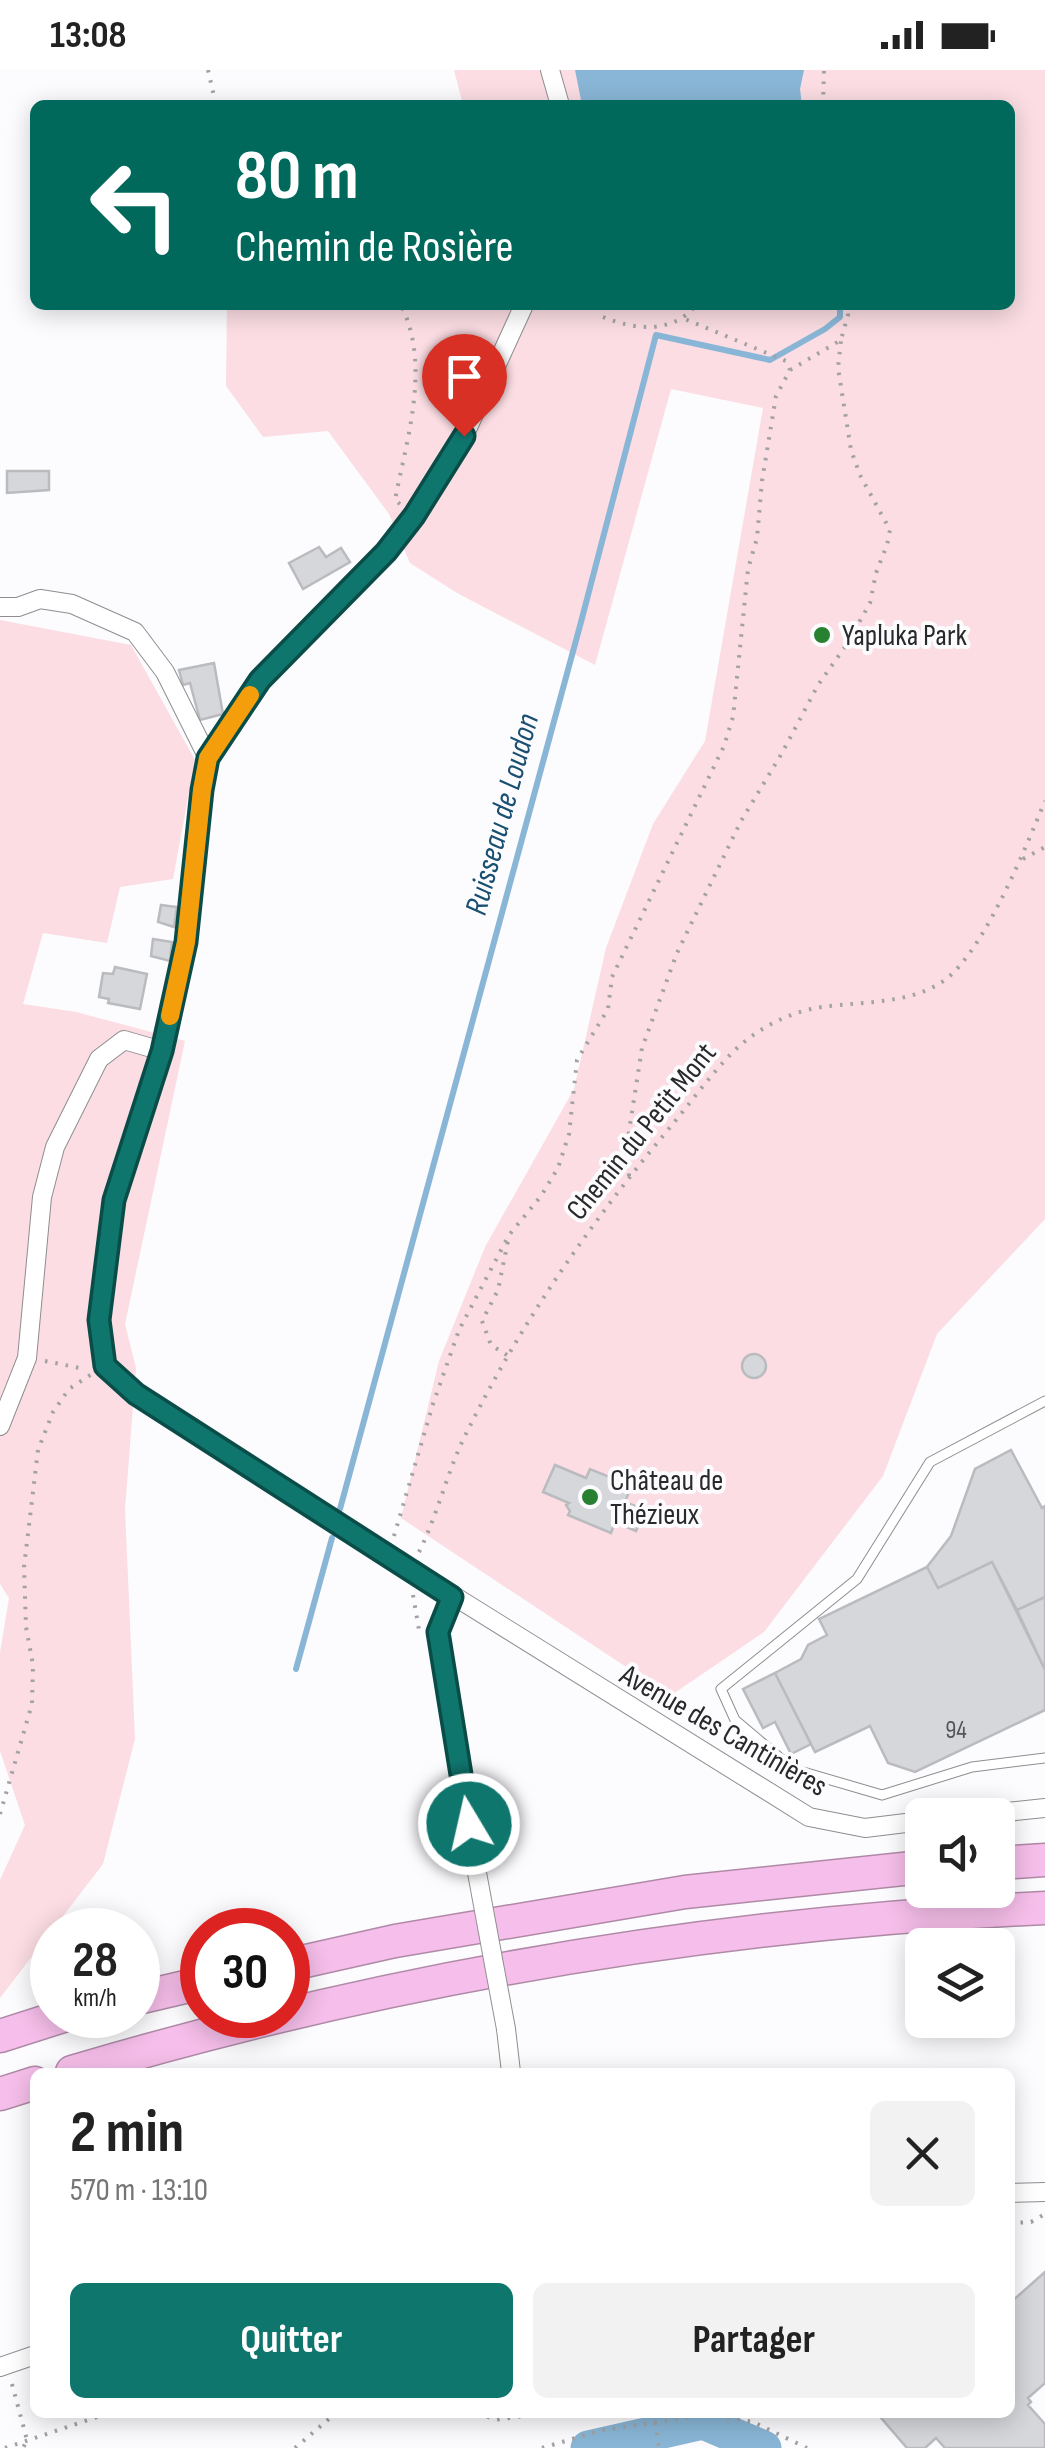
<!DOCTYPE html>
<html lang="fr">
<head>
<meta charset="utf-8">
<style>
  body { margin:0; font-family:"Sofia Sans Condensed",sans-serif; background:#f2f2f2; color:#222; height:100vh; display:flex; flex-direction:column; font-size:38px; white-space:nowrap }
  * { box-sizing:border-box; margin:0 }
  p { font-size:32px; color:#767676 }
  .icon { flex:none; width:55px; height:55px; fill:none; stroke:currentColor; stroke-width:2; stroke-linecap:round; stroke-linejoin:round }
  .map { position:relative; flex:1; overflow:hidden }
  .side { position:absolute; left:30px; top:1998px; width:985px; height:350px; display:flex; flex-direction:column; background:#fff; border-radius:15px; box-shadow:0 5px 25px #0003 }
  .side>* { flex:none }
  .guide { position:absolute; left:30px; top:30px; width:985px; height:210px; border-radius:15px; box-shadow:0 5px 25px #0003; background:#00695c; color:#fff; overflow:hidden }
  .controls { position:absolute; left:905px; top:1728px; display:grid; gap:20px }
  .controls a { display:grid; place-items:center; width:110px; height:110px; border-radius:15px; background:#fff; box-shadow:0 5px 25px #0003; font-size:50px }
  .speed { position:absolute; left:30px; top:1838px; display:flex; gap:20px; font-size:50px; font-weight:700; text-align:center }
  .speed>* { display:grid; place-content:center; width:130px; height:130px; border-radius:50%; background:#fff; box-shadow:0 5px 25px #0003; line-height:1 }
  .speed small { font-size:25px; font-weight:400 }
  .speed .limit { border:15px solid #d22; background:#fff; color:#111 }
  .pin { position:absolute; display:grid; place-items:center; width:85px; height:85px; color:#fff; margin:-102px -42px; border-radius:50% 50% 50% 0; rotate:-45deg; box-shadow:0 0 10px #0007 }
  .pin .icon { rotate:45deg }
  .me { position:absolute; width:110px; margin:-55px; rotate:351deg; stroke-linejoin:round; filter:drop-shadow(0 0 8px #0008) }
  .turn { display:flex; align-items:center; gap:35px; height:210px; padding:0 40px; font-size:45px }
  .turn .icon { width:130px; height:130px; stroke-width:2.5 }
  .turn b { display:block; font-size:70px; line-height:85px }
  .round { display:grid; place-items:center; flex:none; width:105px; height:105px; border-radius:15px; background:#f2f2f2 }
  .head { display:flex; align-items:center; justify-content:space-between; height:170px; padding:0 40px }
  h1 { font-size:60px; font-weight:700; line-height:75px }
  .cta { display:flex; gap:20px; margin-top:auto; padding:20px 40px }
  .cta a { flex:1; height:115px; border-radius:15px; background:#0f766e; color:#fff; font-size:40px; font-weight:700; line-height:115px; text-align:center }
  .cta a+a { background:#f2f2f2; color:#222 }
  .status { display:flex; justify-content:space-between; align-items:center; height:70px; padding:0 50px; background:#fff; direction:ltr }
  .status svg { height:28px; fill:currentColor }
  .map>svg:first-child { display:block }
</style>
</head>
<body>
<div class="status"><b>13:08</b><svg viewBox="0 0 49 12"><path d="M0 12V9h3v3zM5 12V6h3v6zM10 12V3h3v9zM15 12V0h3v12zM26 1h20v11H26zM47 4h2v5h-2z"/></svg></div>
<div class="map">
<svg width="1045" height="2378" viewBox="0 0 1045 2378">
  <rect width="100%" height="100%" fill="#fcfbfe"/>
  <!-- green -->
  <path fill="#fbdde3" d="M454 0H1045V1149L937 1264 883 1406 764 1562 670 1626 401 1448 439 1291 485 1177 574 1019 606 878 653 754 705 671 763 338 671 319 595 595 457 523 410 493 389 444 328 361 263 367 226 316 227 235H1010V35H463Z
    M0 550 131 575 195 690 173 809 120 817 107 873 43 863 23 934 76 942 185 971 125 1254 136 1298 125 1439 135 1669 103 1794 0 1928V1810L25 1755 0 1681V1583L9 1528 0 1514Z"/>
  <!-- water -->
  <path fill="#89b6d6" d="M575 0H804L800 19 802 35H582Z"/>
  <g fill="none" stroke-linecap="round" stroke-linejoin="round">
    <!-- stream -->
    <path stroke="#89b6d6" stroke-width="6" d="M340 1439 581 552 656 265 770 290 825 259 840 247V235
      M296 1599 332 1468"/>
    <!-- river -->
    <path stroke="#89b6d6" stroke-width="35" d="M588 2378 703 2352 764 2378"/>
  </g>
  <!-- building -->
  <path fill="#d5d7db" stroke="#babbbe" stroke-width="2.5" d="M7 401H49V420L7 423Z
    M319 477 326 487 341 478 350 492 303 519 289 493Z
    M214 593 223 644 200 650 190 613 183 615 179 600Z
    M161 835 177 837 174 857 158 852Z
    M153 869 172 872 170 891 151 886Z
    M115 897 147 904 140 939 108 933 109 929 99 927 103 903 113 904Z
    M742 1296a12 12 0 1 1 24 0a12 12 0 1 1-24 0Z
    M1011 1380 1042 1438 1045 1436V1527L1017 1540 992 1492 938 1518 927 1497 951 1466 975 1399Z
    M555 1395 586 1408 590 1399 617 1410 621 1415 631 1417 625 1432 645 1440 636 1461 615 1452 611 1463 568 1445 570 1441 566 1435 569 1433 543 1422Z
    M992 1492 1045 1600V1640L915 1702 888 1693 870 1656 815 1682 775 1603 801 1589 808 1575 827 1565 819 1549 927 1497 938 1518Z
    M1045 1527V1600L1017 1540Z
    M775 1603 811 1674 791 1684 775 1652 763 1658 743 1619Z
    M1045 2202V2313L1028 2328 1031 2332 1028 2335 1045 2354V2378H945L936 2368 925 2378H907L876 2342H1010V2233Z"/>
  <g fill="none" stroke-linecap="round" stroke-linejoin="round">
    <!-- service casing -->
    <g stroke="#8f8d91" stroke-width="11">
      <path id="service" d="M1045 1331 930 1392 857 1509 721 1619 735 1650 793 1699 882 1725 972 1697 1045 1688"/>
    </g>
    <!-- minor casing -->
    <g stroke="#8f8d91" stroke-width="20">
      <path id="minor" d="M550 0 560 35
        M524 235 464 366 414 445 386 482 260 610 208 688 202 720 186 872 162 981 114 1130 99 1250 105 1296 136 1324 261 1406 809 1747 865 1758 922 1751
        M0 537H18L40 529 72 534 135 562 165 602 208 688
        M0 1356 27 1288 42 1127 55 1077 99 989 124 970 162 981
        M452 1527 438 1562 475 1792
        M978 1745 1045 1738
        M506 1959 511 2002
        M1010 2123 1045 2122
        M0 2297 35 2285"/>
    </g>
    <!-- motorway casing -->
    <g stroke="#af8aa7" stroke-width="35">
      <path id="motorway" d="M998 1793 1045 1790
        M288 1895 395 1871 685 1822 922 1797
        M138 1928 202 1913
        M0 1966 66 1945
        M72 2002C388 1908 715 1853 1045 1838
        M0 2024 35 2013"/>
    </g>
    <!-- path -->
    <path stroke="#a2a1a4" stroke-width="4" stroke-dasharray="2.5 8" stroke-linecap="butt" d="M208 0 216 35
      M823 35 824 0
      M603 247C635 260 673 264 696 235
      M790 300 841 270 848 245 847 235
      M400 434 395 430C407 368 431 295 401 235
      M1023 789 1045 777
      M629 1106V1061L642 978 677 883 741 751 782 683 818 615 847 574 870 533 876 503 887 475 890 460 860 405 851 380 838 298 841 270
      M507 1285 491 1275 482 1251 498 1220 509 1166
      M45 1291 85 1299
      M394 1466 433 1334 459 1260 509 1165 541 1126 558 1098 569 1064 577 990 608 939 612 907 724 676 733 647 748 499 757 468 762 411 776 326 790 300 786 291 685 249
      M419 1482C437 1446 446 1406 463 1370 519 1255 590 1153 672 1055 691 1032 709 1007 730 985 754 960 788 942 822 937 864 931 919 935 952 904 989 868 1025 779 1045 731
      M413 1525 419 1560
      M0 1744 32 1634 33 1595 26 1557 24 1497 38 1380 53 1342 69 1319 92 1304
      M1010 2153 1031 2152 1045 2144
      M12 2314 27 2370 23 2378
      M478 2342 494 2350 555 2342
      M5 2378 112 2342
      M295 2378 337 2342
      M542 2378 599 2361 708 2344 753 2352 807 2378"/>
    <!-- service -->
    <use href="#service" stroke="#fff" stroke-width="9"/>
    <!-- minor -->
    <use href="#minor" stroke="#fff" stroke-width="18"/>
    <!-- motorway -->
    <use href="#motorway" stroke="#f6beea" stroke-width="32"/>
    <!-- minor-bridge casing -->
    <g stroke="#8f8d91" stroke-width="20" stroke-linecap="butt">
      <path id="minor-bridge" d="M475 1792 506 1959"/>
    </g>
    <!-- path-bridge -->
    <path stroke="#a2a1a4" stroke-width="4" stroke-dasharray="2.5 8" stroke-linecap="butt" d="M654 2342 659 2378"/>
    <!-- minor-bridge -->
    <use href="#minor-bridge" stroke="#fff" stroke-width="18"/>
  </g>
  <g fill="none" stroke-linecap="round" stroke-linejoin="round">
    <!-- route casing -->
    <g stroke="#0a4d48" stroke-width="25">
      <path id="route" d="M464 366 414 446 386 482 260 610 208 688 202 720 186 872 162 981 114 1130 99 1250 105 1296 136 1324 452 1527 438 1562 469 1754"/>
    </g>
    <!-- route -->
    <use href="#route" stroke="#0f766e" stroke-width="18"/>
    <!-- slow -->
    <path stroke="#f59e0b" stroke-width="18" d="M170 946 186 872 202 720 208 688 250 625"/>
  </g>
  <!-- markers -->
  <g fill="#278131" stroke="#fcfbfe" stroke-width="4">
    <circle cx="822" cy="565" r="10"/>
    <circle cx="590" cy="1427" r="10"/>
  </g>
  <g text-anchor="middle" stroke-width="8" stroke-linejoin="round" paint-order="stroke">
    <!-- number labels -->
    <g font-size="25" fill="#555456">
      <text x="956" y="1668">94</text>
    </g>
    <!-- poi labels -->
    <g font-size="30" fill="#2a292a" stroke="#fcfbfe" text-anchor="start">
      <text x="842" y="575">Yapluka Park</text>
      <text x="610" y="1420">Château de<tspan x="610" dy="34">Thézieux</tspan></text>
    </g>
    <!-- street labels -->
    <g font-size="30" fill="#2a292a" stroke="#fcfbfe">
      <text transform="translate(641 1061) rotate(-51)" y="10">Chemin du Petit Mont</text>
      <text transform="translate(724 1660) rotate(30)" y="10">Avenue des Cantinières</text>
    </g>
    <!-- water labels -->
    <g font-size="32" font-style="italic" fill="#194f70" stroke="#fcfbfe">
      <text transform="translate(501 744) rotate(-75)" y="11">Ruisseau de Loudon</text>
    </g>
  </g>
</svg>
<div class="controls">
<a><svg class="icon" aria-label="sound" viewBox="0 0 24 24"><path d="M4 9h4l5-4v14l-5-4H4zM17 9q2 3 0 6"/></svg></a>
<a><svg class="icon" aria-label="layers" viewBox="0 0 24 24"><path d="M12 4l9 5-9 5-9-5zM3 14l9 5 9-5"/></svg></a>
</div>
<div class="speed"><div>28<small>km/h</small></div><div class="limit">30</div></div>
<div class="pin" style="left:464px;top:366px;background:#d93025"><svg class="icon" aria-label="arrive" viewBox="0 0 24 24"><path d="M6 21V4h12l-3 4 3 4H6"/></svg></div>
<svg class="me" style="left:469px;top:1754px" viewBox="-20 -20 40 40"><circle r="17" fill="#0f766e" stroke="#fff" stroke-width="3"/><path d="M0-11L8 9 0 5-8 9z" fill="#fff"/></svg>
<div class="guide">
<div class="turn"><svg class="icon" aria-label="left" viewBox="0 0 24 24"><path d="M17 20v-9H6M10 6l-5 5 5 5"/></svg><div><b>80 m</b>Chemin de Rosière</div></div>
</div>
<section class="side">
<div class="head"><div><h1>2 min</h1><p>570 m · 13:10</p></div><a class="round"><svg class="icon" aria-label="close" viewBox="0 0 24 24"><path d="M6 6l12 12M18 6L6 18"/></svg></a></div>
<div class="cta"><a>Quitter</a><a>Partager</a></div>
</section>
</div>
</body>
</html>
